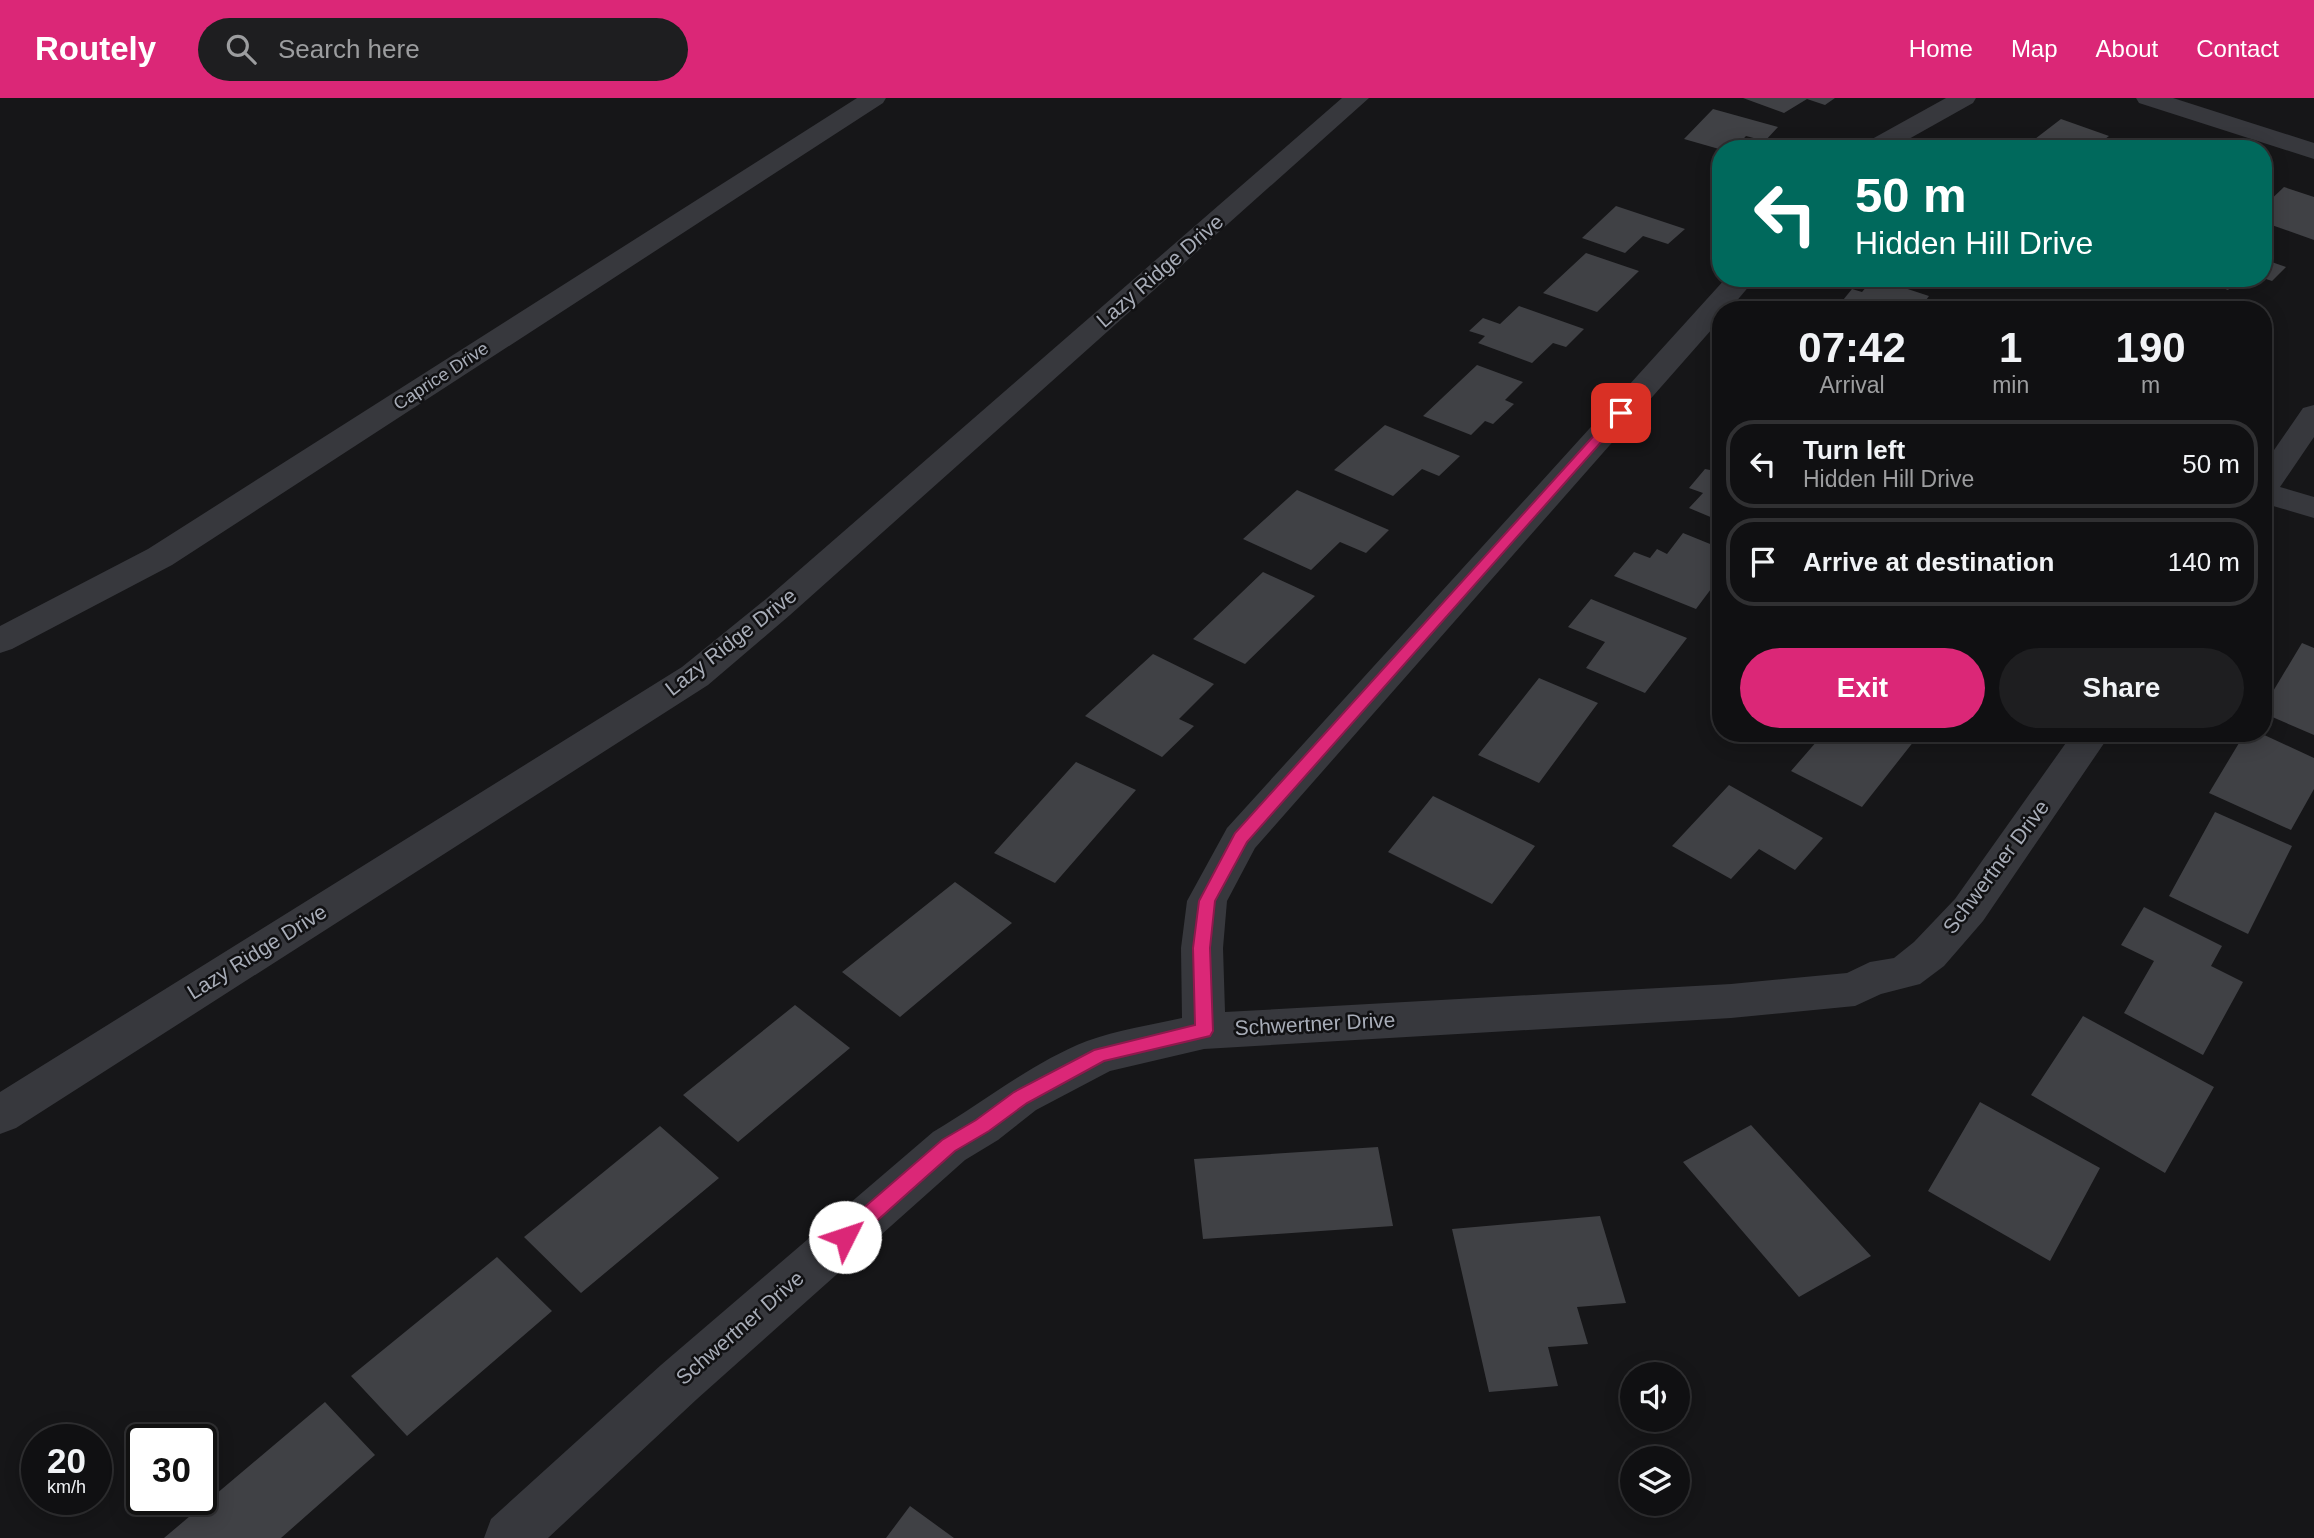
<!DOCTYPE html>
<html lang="en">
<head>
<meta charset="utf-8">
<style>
  body { margin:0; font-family:Arial,sans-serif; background:#1e1e20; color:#f1f3f6; height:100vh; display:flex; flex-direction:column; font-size:26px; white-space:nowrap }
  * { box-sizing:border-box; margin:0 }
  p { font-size:23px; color:#9c9d9f }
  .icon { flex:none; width:38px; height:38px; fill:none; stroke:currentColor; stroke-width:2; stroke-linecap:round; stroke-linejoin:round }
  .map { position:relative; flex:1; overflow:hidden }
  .sheet { position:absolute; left:1712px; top:203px; width:560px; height:441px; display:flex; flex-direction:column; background:#101012; border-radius:28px; box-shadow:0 4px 18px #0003,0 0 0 2px #303032 }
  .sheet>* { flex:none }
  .banner { position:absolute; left:1712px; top:42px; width:560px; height:147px; border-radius:28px; box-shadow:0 4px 18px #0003,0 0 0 2px #303032; background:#00695c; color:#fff; overflow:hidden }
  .tools { position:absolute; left:1620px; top:1264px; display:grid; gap:14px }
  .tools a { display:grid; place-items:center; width:70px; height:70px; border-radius:50%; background:#101012; box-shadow:0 4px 18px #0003,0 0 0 2px #303032; font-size:35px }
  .speed { position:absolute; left:21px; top:1326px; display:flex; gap:14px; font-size:35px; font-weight:700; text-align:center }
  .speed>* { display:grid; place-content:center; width:91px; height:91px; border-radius:50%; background:#101012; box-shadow:0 4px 18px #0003,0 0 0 2px #303032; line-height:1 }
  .speed small { font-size:18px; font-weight:400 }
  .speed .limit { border:4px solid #111; border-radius:10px; background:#fff; color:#111 }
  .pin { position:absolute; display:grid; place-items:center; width:60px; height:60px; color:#fff; margin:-30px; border-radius:14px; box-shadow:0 4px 10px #0006 }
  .me { position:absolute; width:77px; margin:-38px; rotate:49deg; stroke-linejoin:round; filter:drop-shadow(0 0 5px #0008) }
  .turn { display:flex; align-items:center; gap:24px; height:147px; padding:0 28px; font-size:32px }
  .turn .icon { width:91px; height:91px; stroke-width:2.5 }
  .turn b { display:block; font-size:49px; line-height:60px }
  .eta { display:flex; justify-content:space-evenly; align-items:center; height:119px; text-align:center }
  .eta b { font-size:42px; font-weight:800; line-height:49px }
  .cta { display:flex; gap:14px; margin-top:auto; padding:14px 28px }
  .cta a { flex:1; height:80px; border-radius:42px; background:#db2777; color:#fff; font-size:28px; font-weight:800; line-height:80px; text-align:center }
  .cta a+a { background:#1e1e20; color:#f1f3f6 }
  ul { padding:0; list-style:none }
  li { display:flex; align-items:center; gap:21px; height:88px; margin:0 14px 10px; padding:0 14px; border:4px solid #303032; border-radius:28px }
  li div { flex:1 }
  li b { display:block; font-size:26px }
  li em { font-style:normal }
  header { display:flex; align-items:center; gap:42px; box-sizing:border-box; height:98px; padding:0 35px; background:#db2777; color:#fff }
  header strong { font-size:33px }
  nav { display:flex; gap:38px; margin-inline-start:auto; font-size:24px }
  .search { width:490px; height:63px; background:#1e1e20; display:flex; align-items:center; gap:18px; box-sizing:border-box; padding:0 24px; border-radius:38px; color:#9c9d9f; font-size:26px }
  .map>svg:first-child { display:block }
</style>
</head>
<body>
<header>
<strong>Routely</strong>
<div class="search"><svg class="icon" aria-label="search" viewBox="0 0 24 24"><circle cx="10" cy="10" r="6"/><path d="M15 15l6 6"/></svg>Search here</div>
<nav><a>Home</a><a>Map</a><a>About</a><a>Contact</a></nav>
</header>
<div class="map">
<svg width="2314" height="1440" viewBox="0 0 2314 1440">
  <rect width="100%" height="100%" fill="#161618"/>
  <!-- building -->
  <path fill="#404145" d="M1743 0H1835L1825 7 1807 1 1784 15Z
    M1713 11 1778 29 1765 43 1746 38 1734 51H1719L1684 41Z
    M2061 21 2109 38 2092 51H2022Z
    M2284 89 2314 99V142L2263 124V109Z
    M1616 108 1685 131 1668 146 1643 138 1625 155 1582 140Z
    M1586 155 1639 173 1597 214 1543 195Z
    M2263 161 2286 169 2272 183 2263 180Z
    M1874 180 1929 198 1919 212H1848L1839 207 1852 191 1862 194Z
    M2198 180H2239L2228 192Z
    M1519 208 1584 231 1566 249 1553 245 1532 265 1478 245 1485 238 1469 233 1483 220 1500 226Z
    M1477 267 1523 284 1505 302 1514 306 1493 326 1485 323 1471 337 1423 318Z
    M1385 327 1460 358 1439 378 1422 371 1393 398 1334 372Z
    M1720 367V423L1689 410 1703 395 1689 390 1705 371 1715 373Z
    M1297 392 1389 432 1366 455 1340 444 1311 472 1243 441Z
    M1683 435 1720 450V479L1696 511 1614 478 1634 454 1650 460 1657 451 1667 456Z
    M1263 474 1315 498 1245 566 1193 541Z
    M1591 501 1687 540 1645 595 1586 570 1605 544 1568 529Z
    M2302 545 2314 550V637L2263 615V610Z
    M1153 556 1214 586 1179 621 1194 628 1162 659 1085 618Z
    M1539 580 1598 605 1539 685 1478 657Z
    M1824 635H1913L1918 638 1862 709 1791 673Z
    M2245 635H2260L2314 660V691L2291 732 2209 695Z
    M1076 664 1136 692 1055 785 994 755Z
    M1729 687 1823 740 1795 772 1759 751 1731 781 1672 748Z
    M1433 698 1535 748 1492 806 1388 754Z
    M2215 714 2292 748 2248 836 2169 798Z
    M955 784 1012 825 900 919 842 874Z
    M2144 809 2222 848 2211 868 2243 884 2203 957 2124 915 2154 863 2121 847Z
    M795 907 850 950 738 1044 683 997Z
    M2083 918 2214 989 2165 1075 2031 997Z
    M1980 1004 2100 1070 2050 1163 1928 1093Z
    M1751 1027 1871 1158 1799 1199 1683 1064Z
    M660 1028 719 1080 581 1195 524 1139Z
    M1378 1049 1393 1128 1203 1141 1194 1061Z
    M1600 1118 1626 1205 1577 1209 1588 1246 1548 1249 1558 1288 1489 1294 1452 1131Z
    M497 1159 552 1213 407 1338 351 1278Z
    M325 1304 375 1357 281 1440H164Z
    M910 1408 954 1440H886Z"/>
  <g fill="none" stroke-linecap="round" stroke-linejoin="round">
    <!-- street -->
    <path fill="#37383d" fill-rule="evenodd" d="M857 0H886L883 5 172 467 12 551 0 555V528L148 451Z
      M1342 0H1369L790 517 708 587 16 1030 0 1036V994L682 569 766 501Z
      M1946 0H1976L1973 5 1891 51H1859L1863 46Z
      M2136 0H2173L2314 45V61L2139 5Z
      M1726 180H1756L1729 212H1720V222L1255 750 1227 803 1223 850 1225 914 1731 886 1847 875 1870 864 1894 860 1914 844 1955 801 2073 635H2111L1983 823 1944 868 1920 886 1881 896 1855 908 1731 920 1204 951 1110 973 1036 1012 998 1042 965 1062 697 1301 548 1440H484L491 1421 661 1267 933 1034C984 1004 1031 965 1087 943 1117 932 1151 927 1182 920L1181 850 1187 803 1227 730Z
      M2314 307V339L2280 389 2314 399V420L2263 405V368L2303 310Z"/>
  </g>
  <!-- route -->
  <path fill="#db2777" stroke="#8e194d" stroke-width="2" d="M1621 311 1627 315 1625 317 1247 744 1215 803 1210 850 1213 933 1210 938 1104 963 1027 1005 989 1033 955 1053 852 1145 845 1147 838 1145 835 1139 838 1132 942 1042 976 1022 1014 994 1094 952 1195 927 1193 850 1199 803 1235 735 1617 312Z"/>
  <g text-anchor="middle" stroke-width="5" stroke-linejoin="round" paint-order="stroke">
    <!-- far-street labels -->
    <g font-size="18" fill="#a8adb8" stroke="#111113">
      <text transform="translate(441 278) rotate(-33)" y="6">Caprice Drive</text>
    </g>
    <!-- street labels -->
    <g font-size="21" fill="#a8adb8" stroke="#111113">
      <text transform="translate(1160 173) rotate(-41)" y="7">Lazy Ridge Drive</text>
      <text transform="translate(731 544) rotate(-38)" y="7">Lazy Ridge Drive</text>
      <text transform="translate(1996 769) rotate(-53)" y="7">Schwertner Drive</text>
      <text transform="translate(257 854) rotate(-32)" y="7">Lazy Ridge Drive</text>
      <text transform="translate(1315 926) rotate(-3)" y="7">Schwertner Drive</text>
      <text transform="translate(740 1230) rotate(-41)" y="7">Schwertner Drive</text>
    </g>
  </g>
</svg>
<div class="tools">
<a><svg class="icon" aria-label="sound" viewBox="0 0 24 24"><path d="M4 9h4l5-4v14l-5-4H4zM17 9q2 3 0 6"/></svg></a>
<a><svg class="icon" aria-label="layers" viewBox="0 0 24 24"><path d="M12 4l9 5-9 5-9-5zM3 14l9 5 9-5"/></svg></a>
</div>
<div class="speed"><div>20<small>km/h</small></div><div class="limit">30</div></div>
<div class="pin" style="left:1621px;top:315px;background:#d93025"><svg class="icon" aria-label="arrive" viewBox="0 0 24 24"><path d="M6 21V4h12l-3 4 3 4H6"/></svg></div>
<svg class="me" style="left:845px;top:1139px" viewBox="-20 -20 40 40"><circle r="19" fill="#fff"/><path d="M0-13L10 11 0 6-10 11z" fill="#db2777"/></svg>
<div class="banner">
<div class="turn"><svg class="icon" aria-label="left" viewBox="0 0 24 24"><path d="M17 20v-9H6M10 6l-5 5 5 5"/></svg><div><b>50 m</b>Hidden Hill Drive</div></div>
</div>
<section class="sheet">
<div class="eta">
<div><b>07:42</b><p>Arrival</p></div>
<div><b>1</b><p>min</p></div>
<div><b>190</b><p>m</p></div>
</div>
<ul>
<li><svg class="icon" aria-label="left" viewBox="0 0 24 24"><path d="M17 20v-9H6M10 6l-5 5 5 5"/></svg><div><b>Turn left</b><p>Hidden Hill Drive</p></div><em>50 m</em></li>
<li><svg class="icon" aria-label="arrive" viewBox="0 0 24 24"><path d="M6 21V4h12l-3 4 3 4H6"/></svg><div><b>Arrive at destination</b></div><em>140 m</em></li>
</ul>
<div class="cta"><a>Exit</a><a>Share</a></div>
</section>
</div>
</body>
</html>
